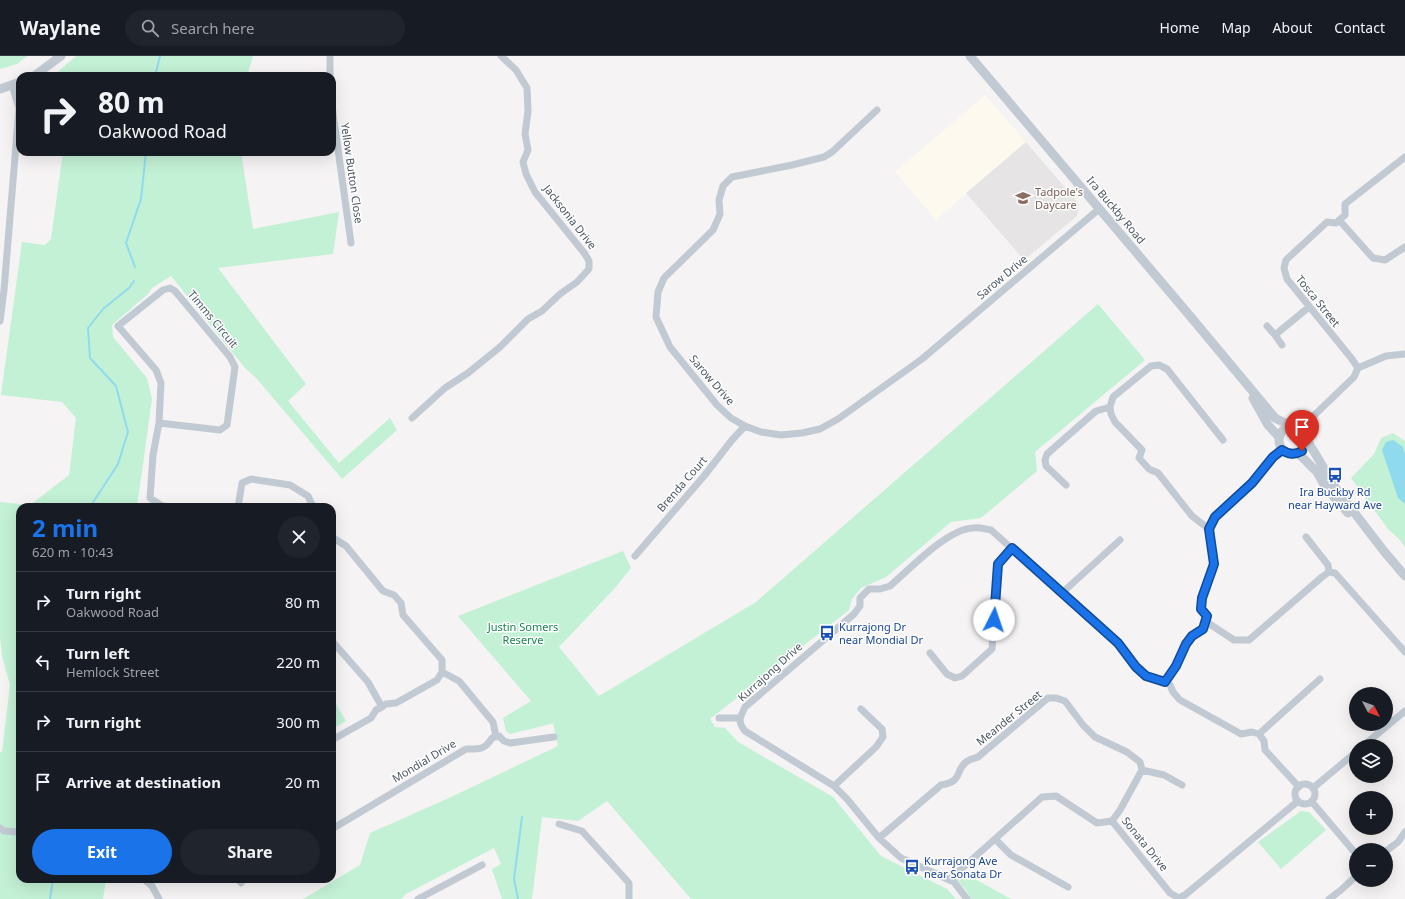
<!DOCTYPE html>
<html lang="en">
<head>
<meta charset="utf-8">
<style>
  body { margin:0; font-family:"Noto Sans",sans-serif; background:#20242c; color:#f1f3f6; height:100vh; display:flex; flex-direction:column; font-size:15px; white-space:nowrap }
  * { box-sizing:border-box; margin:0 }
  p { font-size:13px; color:#9ea1a6 }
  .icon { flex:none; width:22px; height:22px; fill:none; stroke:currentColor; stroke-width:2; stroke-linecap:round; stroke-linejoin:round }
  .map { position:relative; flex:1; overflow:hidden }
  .sheet { position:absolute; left:16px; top:447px; width:320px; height:380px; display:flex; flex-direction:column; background:#171b24; border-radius:12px; box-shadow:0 4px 16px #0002 }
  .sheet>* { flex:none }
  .hud { position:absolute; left:16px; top:16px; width:320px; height:84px; border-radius:12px; box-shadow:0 4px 16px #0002; background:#171b24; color:#f1f3f6; overflow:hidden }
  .needle { width:26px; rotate:131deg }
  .controls { position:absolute; left:1349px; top:631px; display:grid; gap:8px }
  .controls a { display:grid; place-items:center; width:44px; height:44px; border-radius:50%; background:#171b24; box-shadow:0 4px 16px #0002; font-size:20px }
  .pin { position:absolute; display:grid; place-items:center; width:34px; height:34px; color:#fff; margin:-41px -17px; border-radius:50% 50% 50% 0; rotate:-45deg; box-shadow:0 0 4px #0007 }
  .pin .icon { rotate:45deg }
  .me { position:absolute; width:44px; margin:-22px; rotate:4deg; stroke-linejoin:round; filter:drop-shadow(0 0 3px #0008) }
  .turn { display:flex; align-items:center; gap:14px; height:84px; padding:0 16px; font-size:18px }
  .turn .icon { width:52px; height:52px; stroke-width:2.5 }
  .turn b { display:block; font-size:28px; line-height:34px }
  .round { display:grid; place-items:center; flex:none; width:42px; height:42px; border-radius:21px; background:#20242c }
  .head { display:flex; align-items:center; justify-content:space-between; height:68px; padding:0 16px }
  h1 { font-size:24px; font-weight:700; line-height:30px; color:#1a73e8 }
  .primary-button { display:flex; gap:8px; margin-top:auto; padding:8px 16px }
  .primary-button a { flex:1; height:46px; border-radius:24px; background:#1a73e8; color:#fff; font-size:16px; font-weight:700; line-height:46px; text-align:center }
  .primary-button a+a { background:#20242c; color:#f1f3f6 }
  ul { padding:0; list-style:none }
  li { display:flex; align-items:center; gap:12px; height:60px; padding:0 16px; border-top:1px solid #363941 }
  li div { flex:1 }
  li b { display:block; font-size:15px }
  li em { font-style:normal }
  header { display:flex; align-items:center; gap:24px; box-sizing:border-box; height:56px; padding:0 20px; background:#171b24; border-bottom:1px solid #363941 }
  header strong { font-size:19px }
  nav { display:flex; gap:22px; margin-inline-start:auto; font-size:14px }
  .search { width:280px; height:36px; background:#20242c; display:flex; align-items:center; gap:10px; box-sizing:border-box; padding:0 14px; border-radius:22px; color:#9ea1a6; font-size:15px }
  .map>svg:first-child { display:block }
</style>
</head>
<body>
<header>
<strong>Waylane</strong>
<div class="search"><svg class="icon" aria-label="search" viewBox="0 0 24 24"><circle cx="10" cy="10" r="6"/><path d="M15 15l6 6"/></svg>Search here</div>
<nav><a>Home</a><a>Map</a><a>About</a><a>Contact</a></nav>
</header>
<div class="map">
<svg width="1405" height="843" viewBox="0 0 1405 843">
  <rect width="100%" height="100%" fill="#f5f3f3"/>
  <!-- commercial -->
  <path fill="#fdf9ef" d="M985 39 1026 86 936 164 895 116Z"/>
  <!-- education -->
  <path fill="#e6e4e5" d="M1026 86 1079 148 1077 160 1024 204 966 137Z"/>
  <!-- green -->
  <path fill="#c3f1d5" d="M0 0H27L17 8 0 13Z
    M76 0H253L247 20H53Z
    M63 96H241L253 173 339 156 333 198 218 212 306 328 288 345 339 407 390 362 397 374 342 423 257 323 245 312 171 220 152 232 148 238 112 269 113 281 147 322 152 343 137 451H20V823H106L103 843H0V696H2L10 629 2 600 0 581V446L30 449 69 419 76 362 62 346 1 339 22 186 45 189 51 183Z
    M1098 248 1145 304 1035 396 1037 415 981 462 951 466 886 521 861 532 852 543 849 554 710 663 715 671 725 672 738 686 833 741 881 800 947 833 956 843H691L607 745 578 765 542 761 532 843H502L492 813 501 808 494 792 406 838 401 843H303L360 809 370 777 449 742 558 690 553 667 558 664 551 668 510 678 506 675 503 662 531 645 458 560 623 495 631 512 615 532 559 591 599 640 756 546Z
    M1393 377 1405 385V491L1399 483 1388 473 1351 422 1374 398 1381 382Z
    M332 641 346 665 332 673Z
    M1301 755 1309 756 1326 774 1281 813 1258 786Z
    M966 818 1011 843H971L966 834 957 824Z"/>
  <!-- water -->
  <path fill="#90daee" d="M1393 384 1403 391 1405 398V448L1398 442 1382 394 1386 386Z"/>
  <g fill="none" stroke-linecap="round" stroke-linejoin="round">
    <!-- stream -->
    <path stroke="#90daee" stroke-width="2" d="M155 20 160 0
      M135 211 126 187 141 143 146 96
      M90 451 118 408 128 376 116 330 90 302 88 272 103 253 129 232 134 225
      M50 843 53 823
      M518 843 514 823 522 761"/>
    <!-- minor -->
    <path stroke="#c1cad2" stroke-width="7" d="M330 0V20
      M332 50 351 187
      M877 54 832 96 824 101 792 109 732 121 723 130 719 144 720 158 713 174 664 222 658 236 656 261 670 291 717 349 731 362 745 370 761 376 781 379 802 377 820 373 838 363 922 303 1099 153
      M1339 164 1373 202 1385 204 1405 191
      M0 265 4 234 19 52 12 29
      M1267 270 1275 279
      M1282 289 1275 279 1309 251
      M1358 312 1352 303 1287 223 1284 212 1286 204 1327 166 1336 167 1345 159V148L1405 101
      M412 362 445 332 468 317 500 291 528 263 542 255 560 238 577 226 589 213V205L585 198 535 136 526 118 523 106 528 94 525 78 528 55 527 32 516 14 501 0
      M159 367 220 374 227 369 235 311 230 301 175 235 170 232 163 234 118 270 156 314 161 327 159 367 153 399 150 442 162 450 173 451
      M1301 372 1354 321 1358 312 1386 300 1405 298
      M1066 429 1046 410 1045 404 1047 398 1096 355 1110 351
      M238 451 242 427 251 423 290 429 308 440 313 451
      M1209 473 1192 460 1158 417 1149 413 1139 402 1142 394 1115 366 1111 358 1110 351 1113 341 1151 310 1159 309 1167 313 1223 384
      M332 481 346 490 383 535 394 539 401 547 403 559 442 604V616L437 624 396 647 386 648 382 651
      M1306 481 1328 509 1329 516
      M635 500 704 420 732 384 745 370
      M1062 537 1120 484
      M1205 565 1234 584H1249L1322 521 1329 516 1335 517 1405 596
      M332 585 368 626 382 651 376 654 371 662 332 684
      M930 597 947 618 955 622 962 620 992 593 998 508 1012 492
      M442 616 459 625 493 666 496 681
      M1165 626 1176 611 1186 588 1192 580 1203 573 1207 561 1201 553 1202 542 1214 508 1209 473 1215 461 1252 427 1273 401 1282 394
      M719 662H740
      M1259 678 1320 623
      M1363 690 1405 655
      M1142 714 1164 719 1182 729
      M1295 738a10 10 0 1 1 20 0a10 10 0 1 1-20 0Z
      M834 730 876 691 883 681 882 673 861 653
      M1313 732 1356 696
      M1312 746 1356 798
      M559 768 582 775 629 827V843
      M0 772 4 775 20 776
      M332 773 466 693C479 693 485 694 492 682L499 680 504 685 510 687 554 681
      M879 782 941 729C964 725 954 716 966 706 969 704 974 702 978 701L1048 642H1056L1065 645 1083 669 1095 681 1127 696 1140 706 1142 714 1120 754 1112 765
      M995 783 1011 799 1068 831
      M1386 795 1398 786 1405 776
      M144 823 152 830 159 843
      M238 823 241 827
      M949 824 1042 741 1056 740 1097 767 1112 765 1170 837 1179 842 1185 839 1298 745
      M418 843 482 809
      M967 843 954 826 901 802 879 782 847 743 834 730 745 675C737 665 740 662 745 651L854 558 860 550V542L869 533H880L890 530C910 513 947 473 973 472 979 471 985 473 991 474L1118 587 1136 611 1146 621 1165 626 1170 629 1173 636 1180 644 1234 674 1241 678 1252 676 1259 678 1264 685 1265 694 1299 731
      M1329 843 1341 834 1356 820"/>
    <!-- tertiary -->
    <path stroke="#c1cad2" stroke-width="9" d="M970 0 1190 260 1275 362 1289 369
      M34 20 61 0
      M0 33 20 26
      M1253 342 1268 369 1279 381
      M1279 384a14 14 0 1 1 28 0a14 14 0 1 1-28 0Z
      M1307 384 1337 434 1383 494 1405 520
      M1298 397 1317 416 1326 432 1348 457"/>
  </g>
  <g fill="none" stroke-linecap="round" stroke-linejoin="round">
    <!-- route casing -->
    <g stroke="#114b97" stroke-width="10">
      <path id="route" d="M994 564 998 508 1012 492 1118 587 1136 611 1146 620 1165 626 1176 610 1186 588 1192 580 1203 573 1207 560 1201 553 1202 542 1214 508 1209 473 1215 461 1252 427 1273 401 1282 394C1289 399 1295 399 1302 395"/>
    </g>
    <!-- route -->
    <use href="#route" stroke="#1a73e8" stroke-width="7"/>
  </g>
  <!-- icons -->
  <defs>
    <g id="school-bare" transform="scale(1.2)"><path d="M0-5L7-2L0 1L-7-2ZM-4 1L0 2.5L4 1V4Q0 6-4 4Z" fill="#8d6e63" stroke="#fff" stroke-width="2.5" paint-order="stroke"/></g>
    <g id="bus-bare" transform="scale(1.2)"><path d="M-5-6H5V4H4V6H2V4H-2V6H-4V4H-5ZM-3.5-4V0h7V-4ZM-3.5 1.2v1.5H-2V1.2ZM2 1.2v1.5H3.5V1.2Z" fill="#1a4fb4" stroke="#fff" stroke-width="2.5" paint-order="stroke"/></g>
  </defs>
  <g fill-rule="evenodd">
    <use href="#school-bare" x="1023" y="142"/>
    <use href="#bus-bare" x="1335" y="419"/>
    <use href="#bus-bare" x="827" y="577"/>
    <use href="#bus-bare" x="912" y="811"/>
  </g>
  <g text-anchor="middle" stroke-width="3" stroke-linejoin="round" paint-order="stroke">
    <!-- street labels -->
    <g font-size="11" fill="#4a5661" stroke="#fff">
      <text transform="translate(352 117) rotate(82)" y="4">Yellow Button Close</text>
      <text transform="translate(1116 154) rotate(50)" y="4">Ira Buckby Road</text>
      <text transform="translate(570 161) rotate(52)" y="4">Jacksonia Drive</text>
      <text transform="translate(1002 221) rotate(-40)" y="4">Sarow Drive</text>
      <text transform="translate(1318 245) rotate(51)" y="4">Tosca Street</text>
      <text transform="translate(213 263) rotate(50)" y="4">Timms Circuit</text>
      <text transform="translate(712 324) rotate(49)" y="4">Sarow Drive</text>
      <text transform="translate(682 428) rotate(-49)" y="4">Brenda Court</text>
      <text transform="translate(770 616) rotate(-42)" y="4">Kurrajong Drive</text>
      <text transform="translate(1009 662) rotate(-39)" y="4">Meander Street</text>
      <text transform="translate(424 705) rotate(-31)" y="4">Mondial Drive</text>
      <text transform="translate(1145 788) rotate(51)" y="4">Sonata Drive</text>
    </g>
    <!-- education labels -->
    <g font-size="11" fill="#785e54" stroke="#fff" text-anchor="start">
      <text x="1035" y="140">Tadpole's<tspan x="1035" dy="13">Daycare</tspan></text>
    </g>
    <!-- transit labels -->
    <g font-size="11" fill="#164399" stroke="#fff" text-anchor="start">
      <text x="1335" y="440" text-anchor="middle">Ira Buckby Rd<tspan x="1335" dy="13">near Hayward Ave</tspan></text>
      <text x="839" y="575">Kurrajong Dr<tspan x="839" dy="13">near Mondial Dr</tspan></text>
      <text x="924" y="809">Kurrajong Ave<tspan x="924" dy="13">near Sonata Dr</tspan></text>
    </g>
    <!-- park labels -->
    <g font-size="11" fill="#17864f" stroke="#fff">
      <text x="523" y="575">Justin Somers<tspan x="523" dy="13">Reserve</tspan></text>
    </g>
  </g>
</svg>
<div class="controls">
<a><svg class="needle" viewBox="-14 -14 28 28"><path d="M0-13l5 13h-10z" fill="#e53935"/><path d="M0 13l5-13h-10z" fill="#9ea1a6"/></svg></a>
<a><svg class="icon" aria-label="layers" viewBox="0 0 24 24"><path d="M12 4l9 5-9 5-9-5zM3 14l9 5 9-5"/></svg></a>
<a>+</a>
<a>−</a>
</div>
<div class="pin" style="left:1302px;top:395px;background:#d93025"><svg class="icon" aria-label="arrive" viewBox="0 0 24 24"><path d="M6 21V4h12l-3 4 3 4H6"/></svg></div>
<svg class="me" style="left:994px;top:564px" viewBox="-20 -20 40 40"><circle r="19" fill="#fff"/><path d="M0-13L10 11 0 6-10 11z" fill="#1a73e8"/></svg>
<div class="hud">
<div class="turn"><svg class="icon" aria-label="right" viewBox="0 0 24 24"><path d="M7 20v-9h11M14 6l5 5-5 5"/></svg><div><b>80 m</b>Oakwood Road</div></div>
</div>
<section class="sheet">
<div class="head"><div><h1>2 min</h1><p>620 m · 10:43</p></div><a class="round"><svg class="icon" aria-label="close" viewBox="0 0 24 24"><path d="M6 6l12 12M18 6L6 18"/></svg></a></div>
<ul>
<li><svg class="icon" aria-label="right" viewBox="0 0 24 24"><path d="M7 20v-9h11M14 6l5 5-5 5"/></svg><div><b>Turn right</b><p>Oakwood Road</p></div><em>80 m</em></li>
<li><svg class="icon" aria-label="left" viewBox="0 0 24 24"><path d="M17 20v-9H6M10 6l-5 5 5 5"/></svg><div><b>Turn left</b><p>Hemlock Street</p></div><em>220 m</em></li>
<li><svg class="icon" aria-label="right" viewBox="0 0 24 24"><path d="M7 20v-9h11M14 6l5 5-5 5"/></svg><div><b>Turn right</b></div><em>300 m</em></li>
<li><svg class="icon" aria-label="arrive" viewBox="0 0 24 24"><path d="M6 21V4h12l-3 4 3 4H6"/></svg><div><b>Arrive at destination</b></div><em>20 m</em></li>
</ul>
<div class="primary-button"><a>Exit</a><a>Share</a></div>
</section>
</div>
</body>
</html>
